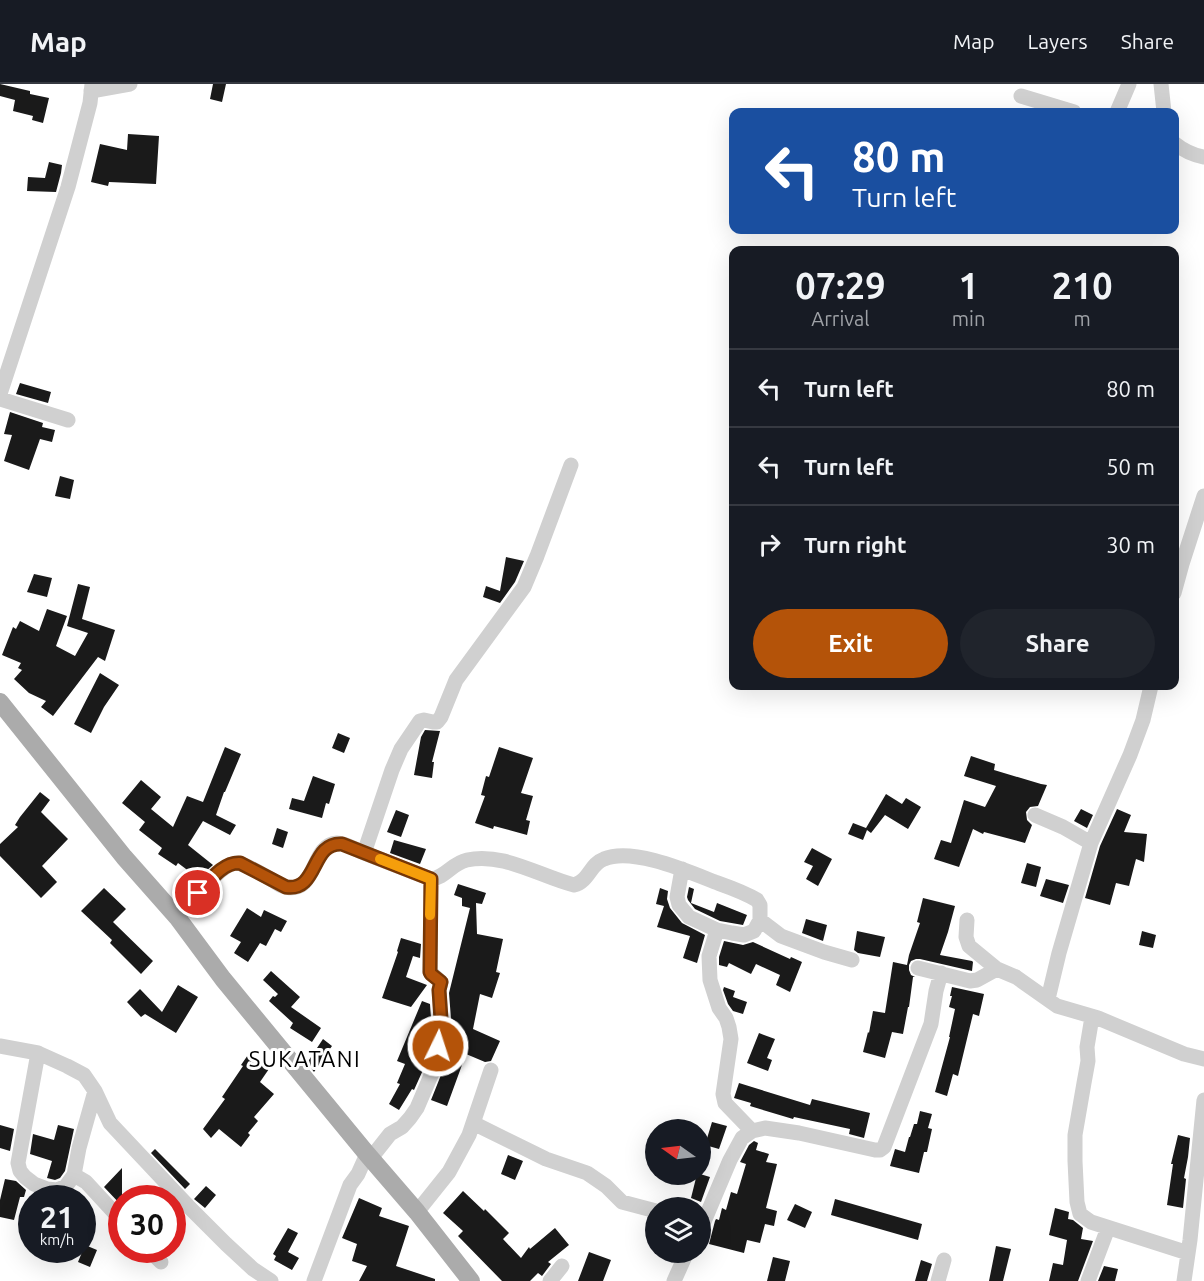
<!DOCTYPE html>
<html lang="en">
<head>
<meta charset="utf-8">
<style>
  body { margin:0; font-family:Ubuntu,sans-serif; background:#20242c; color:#f1f3f6; height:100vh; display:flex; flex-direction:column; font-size:22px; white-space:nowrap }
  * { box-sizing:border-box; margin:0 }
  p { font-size:20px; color:#9ea1a6 }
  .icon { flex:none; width:33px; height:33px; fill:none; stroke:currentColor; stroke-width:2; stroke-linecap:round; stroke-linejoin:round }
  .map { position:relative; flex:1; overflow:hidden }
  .drawer { position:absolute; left:729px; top:162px; width:450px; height:444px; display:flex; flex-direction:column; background:#171b24; border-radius:12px; box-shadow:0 6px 24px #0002 }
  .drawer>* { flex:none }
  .top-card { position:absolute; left:729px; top:24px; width:450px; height:126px; border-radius:12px; box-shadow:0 6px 24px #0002; background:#1a4fa0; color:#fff; overflow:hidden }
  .needle { width:39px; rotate:284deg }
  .controls { position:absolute; left:645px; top:1035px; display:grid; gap:12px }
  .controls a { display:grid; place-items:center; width:66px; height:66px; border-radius:50%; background:#171b24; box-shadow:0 6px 24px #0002; font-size:30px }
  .speed { position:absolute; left:18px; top:1101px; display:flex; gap:12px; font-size:30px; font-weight:700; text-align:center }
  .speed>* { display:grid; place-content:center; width:78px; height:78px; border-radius:50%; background:#171b24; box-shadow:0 6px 24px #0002; line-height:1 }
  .speed small { font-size:15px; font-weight:400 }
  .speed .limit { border:9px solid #d22; background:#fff; color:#111 }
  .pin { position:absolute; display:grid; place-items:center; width:51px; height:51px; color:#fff; margin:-26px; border:3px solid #fff; border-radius:50%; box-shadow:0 2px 6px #0007 }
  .me { position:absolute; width:66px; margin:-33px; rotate:4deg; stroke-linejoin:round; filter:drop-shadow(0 0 4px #0008) }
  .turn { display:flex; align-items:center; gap:21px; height:126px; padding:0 24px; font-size:27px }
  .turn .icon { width:78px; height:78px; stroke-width:2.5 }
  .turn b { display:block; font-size:42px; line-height:51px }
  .eta { display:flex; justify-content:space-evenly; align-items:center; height:102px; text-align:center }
  .eta b { font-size:36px; font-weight:700; line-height:42px }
  .button { display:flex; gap:12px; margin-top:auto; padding:12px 24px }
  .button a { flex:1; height:69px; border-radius:36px; background:#b45309; color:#fff; font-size:24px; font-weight:700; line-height:69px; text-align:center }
  .button a+a { background:#20242c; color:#f1f3f6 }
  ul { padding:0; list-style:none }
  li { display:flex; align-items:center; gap:18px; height:78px; padding:0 24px; border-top:2px solid #363941 }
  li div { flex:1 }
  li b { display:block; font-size:22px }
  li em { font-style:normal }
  header { display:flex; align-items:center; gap:36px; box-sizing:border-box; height:84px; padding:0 30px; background:#171b24; border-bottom:2px solid #363941 }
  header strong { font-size:28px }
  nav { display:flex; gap:33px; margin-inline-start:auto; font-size:21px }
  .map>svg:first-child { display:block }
</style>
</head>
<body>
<header>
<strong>Map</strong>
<nav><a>Map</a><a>Layers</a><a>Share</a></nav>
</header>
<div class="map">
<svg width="1204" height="1197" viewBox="0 0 1204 1197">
  <rect width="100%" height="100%" fill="#fff"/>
  <!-- building -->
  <path fill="#1a1a1a" d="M0 0 30 7V10L49 14 43 39 32 36 33 32 13 27 15 16 0 12Z
    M213 0H226L222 18 210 15Z
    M128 50 159 52 156 100 109 98 108 102 91 98 100 60 127 66Z
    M49 78 62 81 61 89 56 108 27 107 28 93 45 94Z
    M20 299 51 308 48 319 16 310Z
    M10 328 43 339 42 343 55 346 52 358 40 355 29 386 4 377 12 351 4 350Z
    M60 392 74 396 70 415 55 412Z
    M506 473 524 477 515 498 500 519 483 513 486 502 500 507Z
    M34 490 52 494 47 513 27 508Z
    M78 500 90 503 82 535 115 546 105 577 98 573 53 632 41 623 46 617 29 609 14 595 22 586 18 584 21 579 2 571 13 543 16 545 20 537 39 547 47 525 67 532 56 562 75 572 88 549 67 542Z
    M100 589 119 601 104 623 91 649 74 640Z
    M425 646 440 647 432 678H434L432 694 414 691 421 653Z
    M338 649 350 654 344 669 332 664Z
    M225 663 241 670 225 708H224L216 731 236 741 230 751 203 737 188 761 213 781 198 794 178 779 176 782 158 770 162 764 139 746 145 738 122 719 141 696 161 713 151 725 173 743 187 712 203 718Z
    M499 663 533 674 521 709 533 712 526 736 530 737 527 751 494 742 493 745 475 739 485 712 481 711 486 692 489 693Z
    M971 672 995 680 994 686 1041 700 1047 701 1038 722 1030 723 1026 728 1027 736 1032 741 1025 759 984 748 983 750 973 745 959 783 934 775 941 756 951 759 964 716 985 723 996 702 964 692Z
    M313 692 335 700 329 720 326 719 322 734 289 725 292 714 304 717Z
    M40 708 50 716 41 728 68 755 42 782 57 798 41 814 0 772V760L18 743 15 741 20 733Z
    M886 710 902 720 906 714 921 723 908 745 885 731 871 749 867 746 863 756 848 750 853 739 866 744Z
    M1081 725 1093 731 1087 744 1074 737Z
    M1117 725 1131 731 1124 748 1147 750 1144 778 1136 775 1129 802 1116 799 1110 821 1085 814 1100 762Z
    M396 726 409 731 401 753 387 748Z
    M277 744 288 748 283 764 272 760Z
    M394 756 426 765 420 780 390 769Z
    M812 764 832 775 818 802 806 795 813 782 804 778Z
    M1027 779 1041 783 1036 803 1021 799Z
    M1046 795 1069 801 1063 819 1040 812Z
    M458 800 486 809 482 820 476 819 477 850 503 855 496 888 500 889 492 914 480 910 473 945 500 957 491 977 485 978 466 970 447 1022 431 1016 441 991 449 949 455 937 451 935 449 909 470 824 462 822V814L454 811Z
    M689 803 694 805 691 819 714 828 717 819 747 831 743 841 720 837 695 825 688 816 687 813Z
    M104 804 126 825 113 838 153 877 141 890 110 859 112 856 81 827Z
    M660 804 668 807 667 815 670 824 682 839 705 851 697 879 683 874 690 852 657 843 664 822 656 820Z
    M923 814 955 822 948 848 940 871 972 877 973 878 972 887 920 875H916L911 877 909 881V886L911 891 915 893H913L909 923H908L903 950 892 948 885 974 863 968 868 948 869 949 873 927 885 929 893 878 907 881 909 871 920 839 917 838Z
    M247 824 261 833 264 826 287 837 281 848 275 845 266 862 260 859 248 878 234 869 241 858 230 852Z
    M806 835 827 841 823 857 802 849Z
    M857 847 885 853 880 873 858 869 854 866Z
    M1142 847 1156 851 1153 864 1139 861Z
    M401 854 421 860 420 874 413 872 406 893 427 901 411 923 382 914 398 868 397 867Z
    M724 857 743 861 753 858 790 875 791 873 802 878 790 908 776 901 780 891 756 880 751 890 729 879 727 883 719 881V873Z
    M271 887 300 913 291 923 321 944 312 958 290 944 293 939 269 917 273 912 275 913 278 910 263 896Z
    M178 901 198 913 176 949 145 930 141 933 127 918 140 905 162 928Z
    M724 903 735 907 733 913 747 918 743 930 733 927 728 920 723 906Z
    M952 903 984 910 979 932 973 930 958 992 953 990 947 1012 935 1008 950 953H949L955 925 949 923 952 912H950Z
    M422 917 430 920 431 934 415 974 425 977 423 986 414 1006 412 1005 399 1026 389 1020 400 1000 397 999 405 980 397 977Z
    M759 949 775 955 767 974 772 976 768 987 747 979Z
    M323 955 332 962 314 988 307 979Z
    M250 968 271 982 260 998 274 1010 254 1033 258 1037 248 1049 250 1051 241 1063 219 1045 211 1054 203 1045 225 1015 222 1013 243 982 241 981Z
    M739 999 810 1021 812 1015 870 1029 864 1054 849 1050 850 1045 794 1033 793 1035 750 1022 751 1019 734 1014Z
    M920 1027 932 1030 928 1044 932 1045 927 1068H924L919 1089 890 1082 895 1065 905 1068 909 1053H910L914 1040H917Z
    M712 1038 727 1042 719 1065 705 1061Z
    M0 1041 14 1045 10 1067 0 1064Z
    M58 1041 74 1045 65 1087 60 1094 55 1096 47 1094 52 1077 30 1070 33 1050 54 1056Z
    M1178 1051 1190 1054 1188 1073 1184 1094 1186 1095 1183 1124 1167 1121 1173 1080H1171Z
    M754 1057 758 1059 756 1066 769 1070 766 1078 777 1080 766 1124 777 1127 774 1142 765 1140 760 1159 747 1156 744 1169 709 1160 715 1137 716 1135 719 1136 722 1124 726 1126 731 1108 737 1110 746 1080 740 1078 749 1061Z
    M155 1065 190 1100 185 1105 151 1069Z
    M508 1071 523 1077 515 1096 501 1090Z
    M122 1084V1122L104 1103Z
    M697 1090H700L710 1093 701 1118 691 1114Z
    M5 1095 16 1097 26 1106 24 1113H20L14 1136 0 1133V1116Z
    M206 1102 216 1111 205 1124 194 1115Z
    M463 1107 484 1127 485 1125 509 1149 503 1155 521 1174 529 1163 530 1165 555 1144 569 1161 548 1178 551 1180 542 1192 538 1189 530 1197H502L458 1152 463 1147 443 1129Z
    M359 1114 382 1124 379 1132 409 1142 396 1182 435 1195V1197H359L367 1182 352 1177 357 1160 342 1154Z
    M835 1115 922 1140 918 1156 831 1131Z
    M795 1120 812 1128 805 1144 787 1136Z
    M1055 1124 1069 1128 1068 1135 1073 1136 1083 1144 1081 1155 1093 1157 1078 1197H1049L1053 1179 1063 1181 1067 1156 1049 1151Z
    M288 1144 298 1149 288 1168 299 1174 292 1186 274 1176 276 1172 273 1170Z
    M85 1161 97 1166 90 1183 78 1178Z
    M996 1162 1011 1165 1003 1197H989Z
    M589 1168 611 1176 603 1197H578Z
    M773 1173 790 1177 785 1197H767Z
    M921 1176 932 1180 927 1197H915Z
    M1104 1182 1118 1185 1115 1197H1098Z"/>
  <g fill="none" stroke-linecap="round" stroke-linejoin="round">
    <!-- minor -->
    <path stroke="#d0d0d0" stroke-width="15" d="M1161 0 1164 28
      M91 7 130 0
      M1021 12 1074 28
      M1117 28 1129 0
      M1174 59C1184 67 1192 71 1204 73
      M0 310 68 103 90 19 92 0
      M0 315 68 336
      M1174 509 1182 480 1204 412
      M1035 731 1063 743 1091 759
      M364 769 431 795C445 794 452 779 467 776 503 768 539 792 574 801 589 797 590 780 604 775 632 763 687 787 715 798 729 803 744 808 757 816L760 821V836L781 852 824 868 852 876
      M682 785 677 813 679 821 689 833 717 846 732 849 744 851 754 847 760 836
      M177 833C188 821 222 778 237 779 246 780 271 795 280 801 318 817 309 760 337 759 346 759 356 766 364 769L392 686 401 665 420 637 424 636 433 638H437L441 633 456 596 524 503 537 472 571 381
      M967 836 966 853 969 862 997 885
      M717 846 709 872 710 896 719 924 726 934 729 943 731 955 723 1010 725 1019 752 1047
      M918 884 970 897 977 896 997 885 1016 893 1057 922 1098 934 1184 970 1204 975
      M1048 915 1059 869 1091 759 1130 671 1143 636 1151 602
      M1092 933 1087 963 1088 977 1084 999 1075 1051V1077L1077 1118 1080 1130 1091 1138 1188 1169
      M0 962 38 969 67 982 84 991 95 1007 110 1039 188 1122 226 1160 253 1185 271 1197
      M38 969 18 1079 20 1087 25 1093 34 1100 47 1105 57 1106 66 1102 74 1091 79 1064 95 1007
      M473 1039 546 1075 587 1089 606 1102 622 1118 656 1127
      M371 1074 390 1050 402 1043 410 1034 417 1024 432 989 438 962 441 935 439 906 441 898 430 888 431 795
      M74 1091 86 1098 122 1137
      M417 1128 449 1088 469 1051 491 986
      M700 1147 730 1076 742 1054 752 1047 765 1044 799 1049 875 1066H880L884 1063 931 940 936 907 941 889
      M149 1166 161 1178
      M314 1197 350 1101 358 1090 367 1070
      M550 1197 562 1182
      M674 1197 687 1168
      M938 1197 944 1176
      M1088 1197 1108 1144
      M1184 1197 1190 1156 1204 1016"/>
    <!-- major -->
    <path stroke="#ababab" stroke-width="18" d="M0 618 124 773 177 833 223 895 367 1070 417 1128 471 1197"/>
  </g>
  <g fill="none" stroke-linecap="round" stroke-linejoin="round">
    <!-- route casing -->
    <g stroke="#753606" stroke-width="15">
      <path id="route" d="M198 809C209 798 222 778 240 779L286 803C319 808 310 758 342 760L431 795 430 888 431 890 441 898 439 906 441 935 438 962"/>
    </g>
    <!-- route -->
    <use href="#route" stroke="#b45309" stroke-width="10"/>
    <!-- slow -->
    <path stroke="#f59e0b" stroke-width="10" d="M380 775 431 795 430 831"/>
  </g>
  <g text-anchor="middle" stroke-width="6" stroke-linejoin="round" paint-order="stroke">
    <!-- quarter labels -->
    <g font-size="22" letter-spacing="1.5" fill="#000" stroke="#fff">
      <text x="305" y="983">SUKATANI</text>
    </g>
  </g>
</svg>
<div class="controls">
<a><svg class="needle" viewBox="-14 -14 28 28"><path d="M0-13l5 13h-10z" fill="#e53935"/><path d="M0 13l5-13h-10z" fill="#9ea1a6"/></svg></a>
<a><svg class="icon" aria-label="layers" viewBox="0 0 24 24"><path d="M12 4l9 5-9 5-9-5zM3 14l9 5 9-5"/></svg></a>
</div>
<div class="speed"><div>21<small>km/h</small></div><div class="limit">30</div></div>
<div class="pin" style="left:198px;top:809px;background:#d93025"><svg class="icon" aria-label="arrive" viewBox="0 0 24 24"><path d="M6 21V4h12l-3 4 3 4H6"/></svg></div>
<svg class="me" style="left:438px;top:962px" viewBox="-20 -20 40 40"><circle r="17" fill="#b45309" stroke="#fff" stroke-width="3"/><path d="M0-11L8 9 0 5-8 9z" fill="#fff"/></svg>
<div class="top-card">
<div class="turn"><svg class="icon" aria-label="left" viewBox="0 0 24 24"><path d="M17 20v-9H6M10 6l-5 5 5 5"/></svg><div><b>80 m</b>Turn left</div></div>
</div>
<section class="drawer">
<div class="eta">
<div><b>07:29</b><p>Arrival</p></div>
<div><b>1</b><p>min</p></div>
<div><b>210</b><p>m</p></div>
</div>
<ul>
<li><svg class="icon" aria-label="left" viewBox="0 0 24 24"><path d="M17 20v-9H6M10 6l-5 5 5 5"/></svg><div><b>Turn left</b></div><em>80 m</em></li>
<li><svg class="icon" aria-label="left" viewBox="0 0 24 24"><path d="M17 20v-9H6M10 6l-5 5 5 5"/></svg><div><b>Turn left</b></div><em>50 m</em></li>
<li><svg class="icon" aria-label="right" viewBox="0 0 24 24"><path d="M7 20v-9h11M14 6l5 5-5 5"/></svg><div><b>Turn right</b></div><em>30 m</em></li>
</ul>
<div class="button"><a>Exit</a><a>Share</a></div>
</section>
</div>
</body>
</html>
